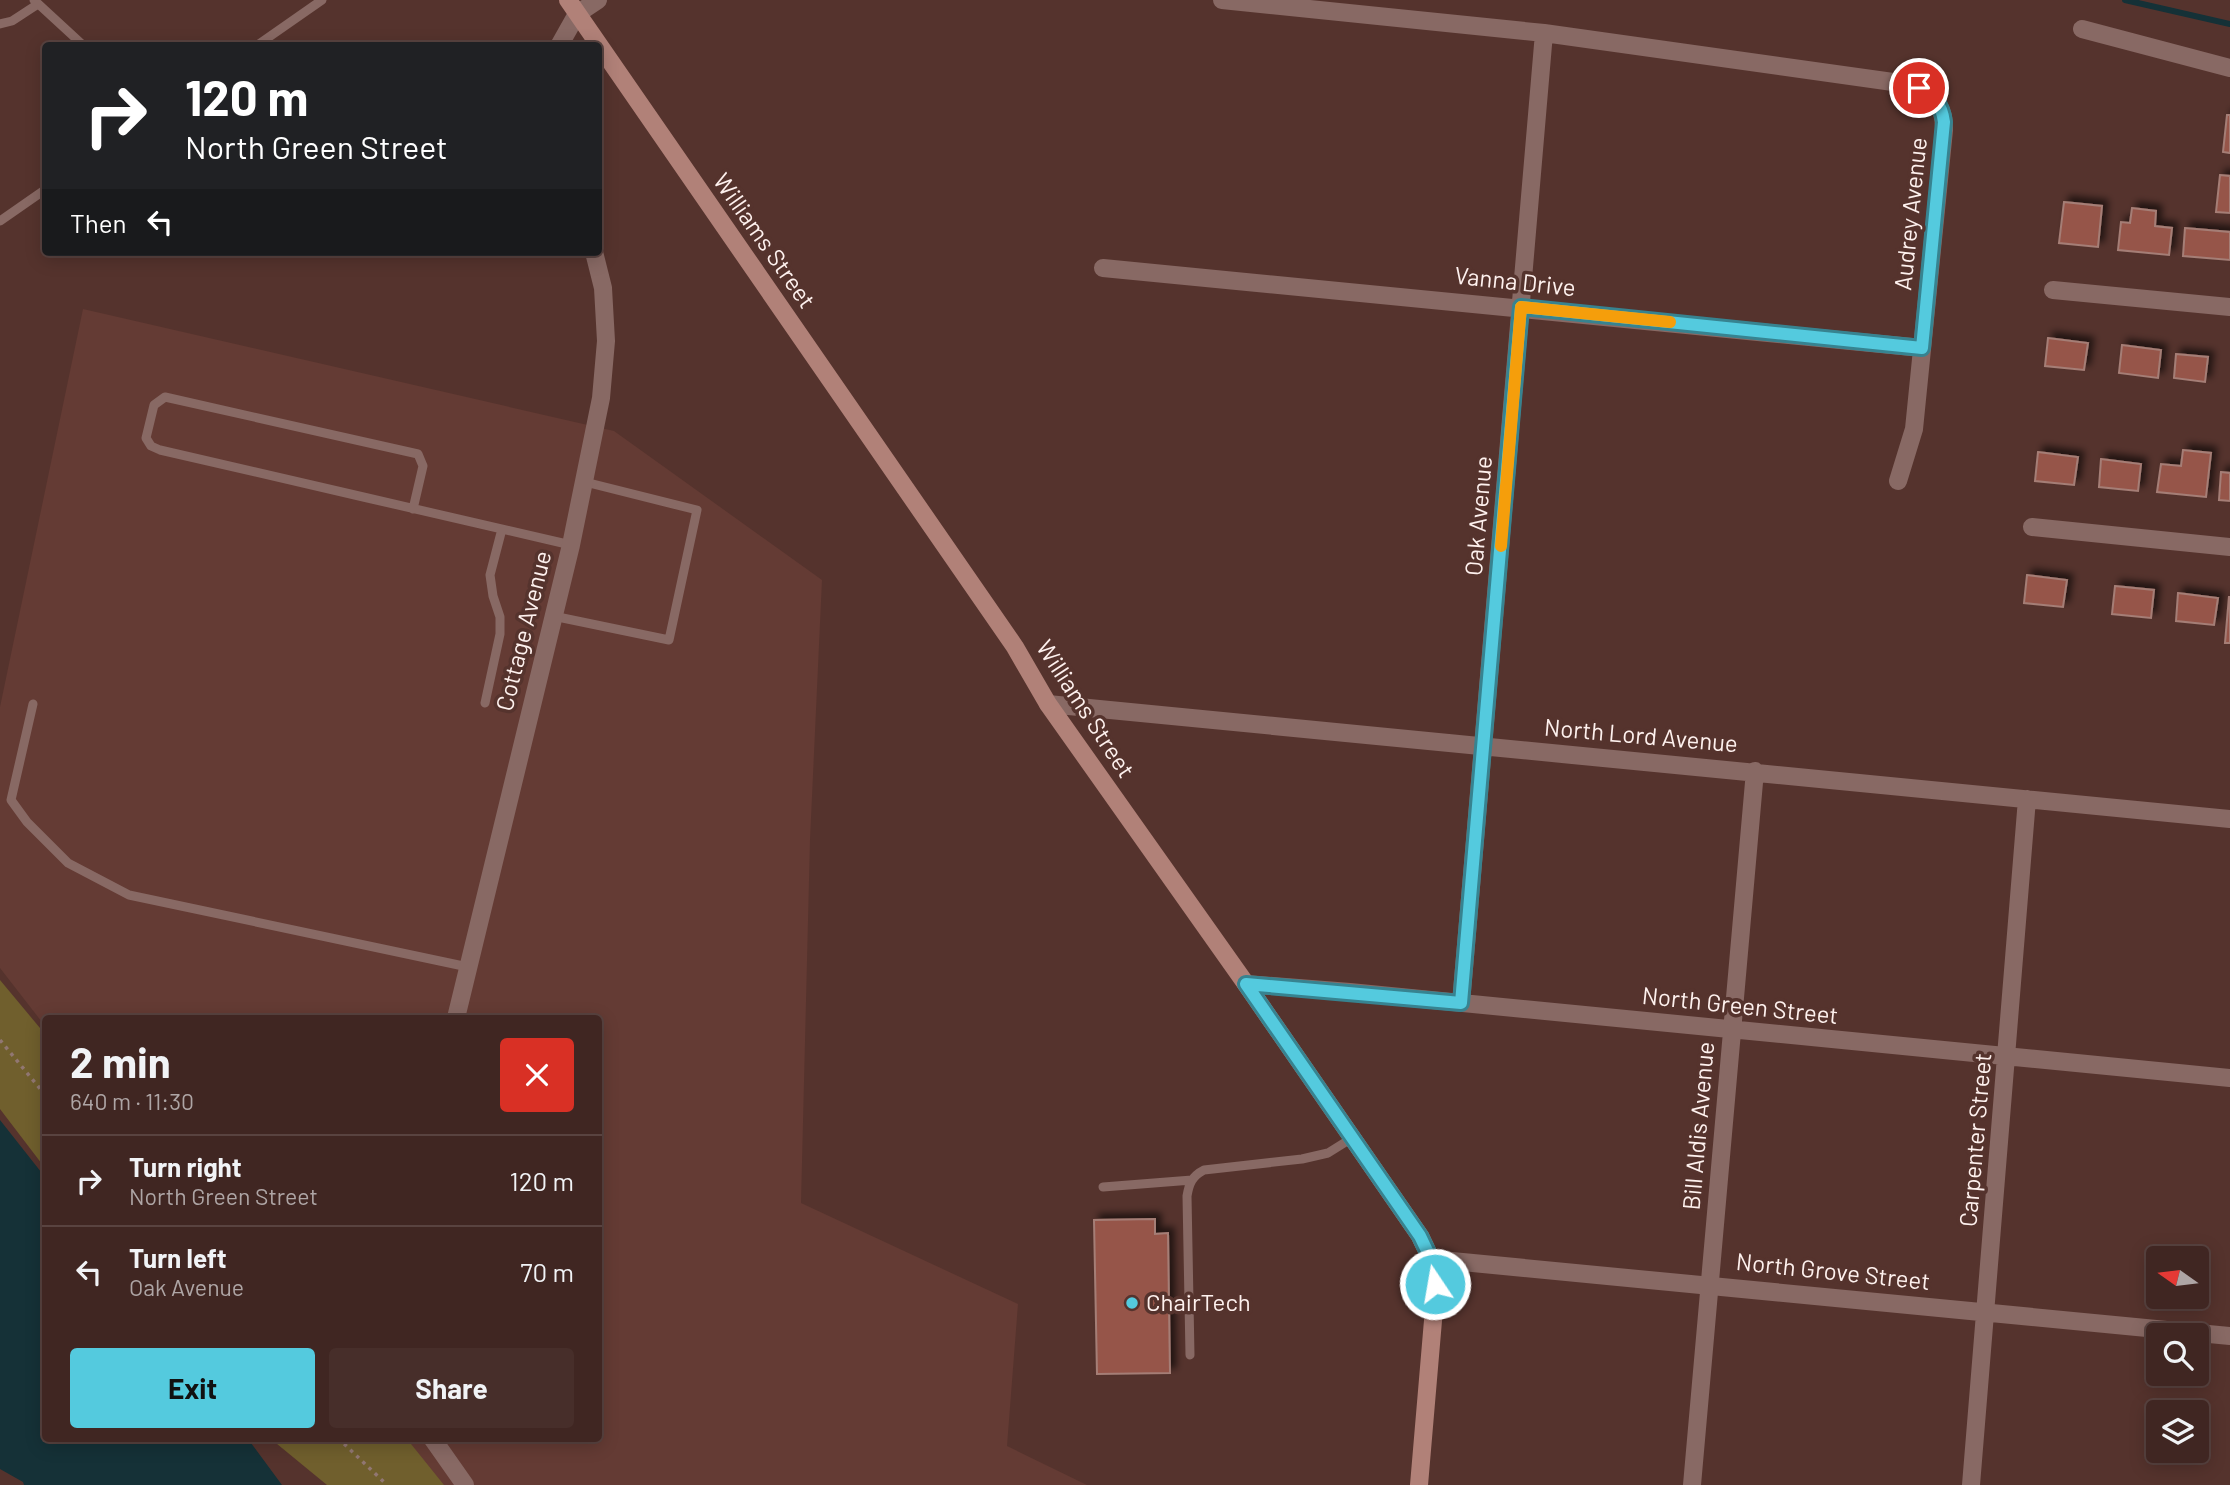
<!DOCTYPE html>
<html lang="en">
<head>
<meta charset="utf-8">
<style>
  body { margin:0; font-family:Barlow,sans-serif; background:#472e2a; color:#f1f3f6; height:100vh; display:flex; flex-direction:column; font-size:26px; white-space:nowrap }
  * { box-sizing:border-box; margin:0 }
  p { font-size:23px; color:#aea5a5 }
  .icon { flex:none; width:38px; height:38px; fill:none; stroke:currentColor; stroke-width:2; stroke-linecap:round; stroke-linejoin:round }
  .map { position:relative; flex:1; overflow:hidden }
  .sheet { position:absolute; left:42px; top:1015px; width:560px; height:427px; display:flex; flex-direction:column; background:#402622; border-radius:7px; box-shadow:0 4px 18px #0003,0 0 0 2px #594340 }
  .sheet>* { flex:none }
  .top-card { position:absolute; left:42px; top:42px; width:560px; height:214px; border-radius:7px; box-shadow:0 4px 18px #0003,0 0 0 2px #594340; background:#202124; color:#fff; overflow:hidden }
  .needle { width:46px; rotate:284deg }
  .fabs { position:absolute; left:2146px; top:1246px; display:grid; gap:14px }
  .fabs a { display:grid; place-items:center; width:63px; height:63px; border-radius:7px; background:#402622; box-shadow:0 4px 18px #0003,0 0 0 2px #594340; font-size:35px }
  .pin { position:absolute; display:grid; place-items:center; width:60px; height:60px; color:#fff; margin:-30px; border:4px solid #fff; border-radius:50%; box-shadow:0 2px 7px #0007 }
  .me { position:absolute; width:77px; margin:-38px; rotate:348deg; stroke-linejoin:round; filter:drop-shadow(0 0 5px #0008) }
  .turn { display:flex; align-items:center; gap:24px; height:147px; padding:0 28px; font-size:32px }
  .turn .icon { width:91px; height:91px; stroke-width:2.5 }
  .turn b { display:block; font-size:49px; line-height:60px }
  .then { display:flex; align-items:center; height:66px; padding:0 28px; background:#0003; gap:14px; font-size:26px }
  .round { display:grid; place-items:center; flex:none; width:74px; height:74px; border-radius:7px; background:#472e2a }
  .summary { display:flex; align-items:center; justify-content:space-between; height:119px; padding:0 28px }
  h1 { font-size:42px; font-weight:700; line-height:52px }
  .primary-button { display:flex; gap:14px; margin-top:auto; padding:14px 28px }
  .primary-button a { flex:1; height:80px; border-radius:7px; background:#54cade; color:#111; font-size:28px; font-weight:700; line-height:80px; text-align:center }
  .primary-button a+a { background:#472e2a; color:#f1f3f6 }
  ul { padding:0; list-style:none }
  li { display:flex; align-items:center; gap:21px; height:91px; padding:0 28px; border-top:2px solid #594340 }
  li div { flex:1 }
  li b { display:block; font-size:26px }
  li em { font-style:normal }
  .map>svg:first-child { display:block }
</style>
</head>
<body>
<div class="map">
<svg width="2230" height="1485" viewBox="0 0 2230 1485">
  <defs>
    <filter id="shadow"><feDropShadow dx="5.5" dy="-5.5" stdDeviation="3.5" flood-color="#0009"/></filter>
  </defs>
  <rect width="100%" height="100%" fill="#55332d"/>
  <!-- built -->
  <path fill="#643b34" d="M83 309 614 431 822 580 810 840 801 1203 1018 1304 1007 1446 1087 1485H422L381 1439 598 1438V1018H46L45 1026 0 968V707Z"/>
  <!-- green -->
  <path fill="#705f2d" d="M0 980 45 1034V1168L0 1109Z
    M271 1439H407L444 1485H327Z"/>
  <!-- water -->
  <path fill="#153137" d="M0 1120 45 1177 46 1438 248 1439 282 1485H24L23 1482 0 1469Z"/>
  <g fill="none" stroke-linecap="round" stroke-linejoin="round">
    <!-- stream -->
    <path stroke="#153137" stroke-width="6" d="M2125 0 2230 24"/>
  </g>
  <!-- building -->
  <path fill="#96554a" stroke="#a57e76" stroke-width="2" filter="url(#shadow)" d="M2227 115H2230V153L2223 152Z
    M2220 175 2230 176V213L2216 212Z
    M2064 202 2102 206 2098 247 2059 243Z
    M2132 208 2156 211 2155 226 2172 228 2169 255 2118 250 2121 222 2130 223Z
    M2185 228 2230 232V260L2183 256Z
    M2048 338 2088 343 2084 370 2045 366Z
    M2122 345 2161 350 2158 378 2119 373Z
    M2176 354 2208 357 2205 382 2174 378Z
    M2183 450 2211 453 2206 497 2157 492 2161 464 2181 466Z
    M2038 452 2078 457 2074 485 2035 481Z
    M2101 459 2141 464 2138 491 2099 487Z
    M2221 472 2230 473V501L2219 500Z
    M2027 575 2067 580 2063 607 2024 603Z
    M2115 586 2154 590 2151 618 2112 614Z
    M2178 593 2218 598 2214 625 2176 621Z
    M2229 597H2230V643H2225Z
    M1155 1219V1234L1168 1233 1170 1373 1097 1374 1094 1220Z"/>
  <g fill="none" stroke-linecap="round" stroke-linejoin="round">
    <!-- path -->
    <path stroke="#917772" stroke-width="3.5" stroke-dasharray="3.5 5" stroke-linecap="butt" d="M0 1040 46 1096
      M338 1438 387 1485"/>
    <!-- lane -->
    <path stroke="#886964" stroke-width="9" d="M34 0 84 46
      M0 24 12 21 38 4
      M256 46 322 0
      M0 221 46 189
      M413 509 423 466 418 454 165 397 154 405 146 438 151 446 160 450C297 482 434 513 571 545
      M553 616 669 640 697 510 585 482
      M485 703 500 634V617L493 596 490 575 502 529
      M33 704 11 800 27 822 68 863 129 895 468 967
      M1103 1187 1192 1180
      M1190 1355 1187 1196C1189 1184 1192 1176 1204 1170L1302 1159 1328 1153 1352 1138"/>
    <!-- street -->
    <path stroke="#886964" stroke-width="18" d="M1222 0 1544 33 1900 83C1927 89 1945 101 1944 130L1914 429 1898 481
      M2082 29 2230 68
      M559 46 577 14 598 0
      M1103 268 1922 348
      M2053 290 2230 307
      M2032 527 2230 547
      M1048 704 2230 819
      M1246 984 1350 992 2230 1078
      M1461 1003 1544 33
      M456 1018 571 545 601 398 606 341 603 288 594 252
      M1431 1259 2230 1336
      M432 1438 465 1485
      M1692 1485 1755 771
      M1971 1485 2027 799"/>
    <!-- secondary -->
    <path stroke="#b18178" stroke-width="18" d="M568 0 1015 647 1048 704 1246 984 1420 1236 1431 1259 1435 1297 1419 1485"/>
  </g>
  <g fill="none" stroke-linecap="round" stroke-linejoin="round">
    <!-- route casing -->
    <g stroke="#378390" stroke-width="18">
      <path id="route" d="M1435 1284 1431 1259 1420 1236 1246 984 1461 1003 1521 307 1922 348 1944 122C1942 106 1934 94 1919 88"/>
    </g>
    <!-- route -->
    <use href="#route" stroke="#54cade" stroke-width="12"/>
    <!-- slow -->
    <path stroke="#f59e0b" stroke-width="12" d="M1501 546 1521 307 1670 322"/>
  </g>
  <!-- markers -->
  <circle fill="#54cade" stroke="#55332d" stroke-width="2.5" cx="1132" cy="1303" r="7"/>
  <g text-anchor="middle" stroke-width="7" stroke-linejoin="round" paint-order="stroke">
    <!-- street labels -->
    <g font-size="24" fill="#fef1ee" stroke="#55332d">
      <text transform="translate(1911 214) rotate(-84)" y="8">Audrey Avenue</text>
      <text transform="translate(764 241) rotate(55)" y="8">Williams Street</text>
      <text transform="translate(1515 282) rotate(6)" y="8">Vanna Drive</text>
      <text transform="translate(1479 516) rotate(-85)" y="8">Oak Avenue</text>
      <text transform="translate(524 631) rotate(-76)" y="8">Cottage Avenue</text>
      <text transform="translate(1085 709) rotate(57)" y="8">Williams Street</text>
      <text transform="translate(1641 736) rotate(5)" y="8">North Lord Avenue</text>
      <text transform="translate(1740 1006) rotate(6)" y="8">North Green Street</text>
      <text transform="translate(1699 1126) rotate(-85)" y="8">Bill Aldis Avenue</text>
      <text transform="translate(1976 1140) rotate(-85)" y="8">Carpenter Street</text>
      <text transform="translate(1833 1272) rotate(6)" y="8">North Grove Street</text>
    </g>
    <!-- poi labels -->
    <g font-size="24" fill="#fef1ee" stroke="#55332d" text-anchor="start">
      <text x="1146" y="1311">ChairTech</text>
    </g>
  </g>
</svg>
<div class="fabs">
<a><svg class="needle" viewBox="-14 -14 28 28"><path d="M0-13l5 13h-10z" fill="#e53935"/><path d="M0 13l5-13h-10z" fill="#aea5a5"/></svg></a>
<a><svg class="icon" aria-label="search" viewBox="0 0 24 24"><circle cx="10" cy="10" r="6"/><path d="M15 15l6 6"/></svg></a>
<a><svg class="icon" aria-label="layers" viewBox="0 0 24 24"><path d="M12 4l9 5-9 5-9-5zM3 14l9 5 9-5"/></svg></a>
</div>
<div class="pin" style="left:1919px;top:88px;background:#d93025"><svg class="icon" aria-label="arrive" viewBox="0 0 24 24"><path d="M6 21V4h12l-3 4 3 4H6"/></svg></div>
<svg class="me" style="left:1435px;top:1284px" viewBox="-20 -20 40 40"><circle r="17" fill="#54cade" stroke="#fff" stroke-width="3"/><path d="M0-11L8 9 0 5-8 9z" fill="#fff"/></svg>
<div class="top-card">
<div class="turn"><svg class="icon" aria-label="right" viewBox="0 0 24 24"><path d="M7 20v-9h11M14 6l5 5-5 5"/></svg><div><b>120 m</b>North Green Street</div></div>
<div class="then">Then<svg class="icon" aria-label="left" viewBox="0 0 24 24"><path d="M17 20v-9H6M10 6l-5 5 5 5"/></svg></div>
</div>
<section class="sheet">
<div class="summary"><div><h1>2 min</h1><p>640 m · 11:30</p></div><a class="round" style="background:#d93025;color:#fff"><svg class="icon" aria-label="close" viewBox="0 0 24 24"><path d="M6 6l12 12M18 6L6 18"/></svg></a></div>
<ul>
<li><svg class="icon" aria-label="right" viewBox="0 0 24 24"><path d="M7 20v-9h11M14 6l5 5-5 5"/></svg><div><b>Turn right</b><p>North Green Street</p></div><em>120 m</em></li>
<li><svg class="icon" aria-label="left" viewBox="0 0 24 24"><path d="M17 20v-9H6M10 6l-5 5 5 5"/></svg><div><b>Turn left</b><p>Oak Avenue</p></div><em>70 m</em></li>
</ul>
<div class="primary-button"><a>Exit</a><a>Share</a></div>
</section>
</div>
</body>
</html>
